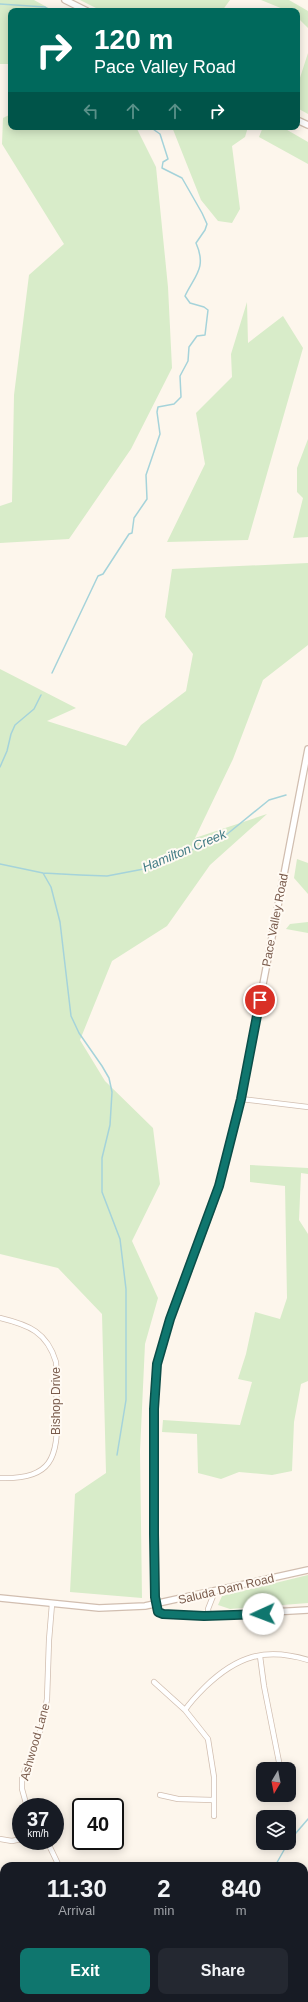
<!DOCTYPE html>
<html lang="en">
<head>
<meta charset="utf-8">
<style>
  body { margin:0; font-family:Arial,sans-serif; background:#242831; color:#f1f3f6; height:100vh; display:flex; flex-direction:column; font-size:15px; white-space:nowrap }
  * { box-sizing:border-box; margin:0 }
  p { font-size:13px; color:#9ea1a6 }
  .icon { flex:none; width:22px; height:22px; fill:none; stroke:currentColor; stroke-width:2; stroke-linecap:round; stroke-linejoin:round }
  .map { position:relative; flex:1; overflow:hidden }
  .sheet { position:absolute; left:0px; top:1862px; width:308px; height:140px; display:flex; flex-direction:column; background:#171b24; border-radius:12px 12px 0 0; box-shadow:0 2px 10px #0003 }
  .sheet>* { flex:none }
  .guide { position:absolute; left:8px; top:8px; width:292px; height:122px; border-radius:8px; box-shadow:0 2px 10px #0003; background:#00695c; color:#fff; overflow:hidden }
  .needle { width:26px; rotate:190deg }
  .controls { position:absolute; left:256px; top:1762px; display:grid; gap:8px }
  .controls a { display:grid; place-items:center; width:40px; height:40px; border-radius:8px; background:#171b24; box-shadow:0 2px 10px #0003; font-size:20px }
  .speed { position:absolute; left:12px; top:1798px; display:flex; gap:8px; font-size:20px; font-weight:700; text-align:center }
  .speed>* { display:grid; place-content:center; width:52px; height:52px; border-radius:50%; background:#171b24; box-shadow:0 2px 10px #0003; line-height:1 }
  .speed small { font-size:10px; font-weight:400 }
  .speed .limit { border:2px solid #111; border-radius:6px; background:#fff; color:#111 }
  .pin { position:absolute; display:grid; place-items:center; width:34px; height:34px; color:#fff; margin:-17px; border:2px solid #fff; border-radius:50%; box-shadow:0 1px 4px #0007 }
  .me { position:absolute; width:44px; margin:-22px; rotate:268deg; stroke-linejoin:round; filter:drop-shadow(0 0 3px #0008) }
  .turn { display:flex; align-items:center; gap:14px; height:84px; padding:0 20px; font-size:18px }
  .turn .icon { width:52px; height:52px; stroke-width:2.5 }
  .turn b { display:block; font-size:28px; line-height:34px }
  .lanes { display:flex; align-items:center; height:38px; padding:0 20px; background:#0003; justify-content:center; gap:20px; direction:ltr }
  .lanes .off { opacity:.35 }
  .eta { display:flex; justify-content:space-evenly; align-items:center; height:68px; text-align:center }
  .eta b { font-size:24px; font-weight:600; line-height:28px }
  .button { display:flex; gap:8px; margin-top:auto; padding:8px 20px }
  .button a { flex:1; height:46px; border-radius:8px; background:#0f766e; color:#fff; font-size:16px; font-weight:600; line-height:46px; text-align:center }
  .button a+a { background:#242831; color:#f1f3f6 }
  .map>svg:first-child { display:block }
</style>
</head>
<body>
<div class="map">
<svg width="308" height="2002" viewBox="0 0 308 2002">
  <rect width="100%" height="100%" fill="#fdf6ec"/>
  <!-- green -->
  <path fill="#d8ecc9" d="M0 0H34L54 11H11V64H0Z
    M80 0H230L222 11H102Z
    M261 0H289L308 11V28L297 17V11H288Z
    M308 53V114L297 108V87Z
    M11 114V127H136L156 167 168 287 172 368 131 449 69 539 0 543V506L12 502 14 395 29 275 64 244 2 144 3 118Z
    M172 127H248L245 137 232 146 240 209 232 223 218 221 201 200Z
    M263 127H282L308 142V164L259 137Z
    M247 302 248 343 283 316 303 348 248 540 167 542 205 464 196 413 232 377 231 354Z
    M308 439V537L293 538 303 498 297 492V468Z
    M308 563V645L263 680 233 759 195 838 267 814 210 865 167 926 112 961 80 1040 105 1081 153 1128 160 1184 132 1241 158 1298 145 1344 140 1451 142 1598 70 1592 75 1494 106 1473 102 1314 58 1268 0 1254V669L76 708 47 721 126 746 141 725 186 691 193 654 165 617 172 569Z
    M297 859 308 863V894L294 878Z
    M308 922V933L286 929 290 924Z
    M250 1165 308 1168V1174L301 1173 299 1220 308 1234V1381L301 1384 294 1422 292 1471 272 1475 239 1472 221 1479 198 1473 197 1434 162 1432 163 1420 240 1425 252 1382 238 1379 246 1354 255 1312 280 1319 287 1298 285 1186 250 1182Z
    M308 1575V1603L230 1609 218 1605 222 1596Z"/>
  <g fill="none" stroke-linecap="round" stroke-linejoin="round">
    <!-- stream -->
    <path stroke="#a5d3da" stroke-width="1.5" d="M0 4 45 7 51 11
      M52 673 98 576 103 574 129 534 132 533 134 518 147 499 146 475 160 434 157 412 158 407 174 404 181 397 180 376 188 361 189 347 197 336 205 335 208 310 204 307 190 303 185 296C195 275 207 268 196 243L205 230 207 224 202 213 182 178 162 168 163 162 168 159 160 134 150 127
      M0 767 7 751 11 734 15 725 34 709 41 695
      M0 864 43 873 80 875 107 876 149 868 226 835 269 800 286 795
      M43 873 51 887 60 922 71 1016 79 1033 102 1066 109 1078 112 1092 110 1125 102 1158V1192L120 1239 126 1289V1400L117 1455
      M289 1841 308 1819
      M275 1866 288 1843
      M304 1987 308 1995"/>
    <!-- minor casing -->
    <g stroke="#d1beb0" stroke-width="6">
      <path id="minor" d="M241 1099 308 1107
        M0 1318C29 1325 47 1332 56 1362 57 1379 56 1395 57 1412 58 1458 52 1480 0 1478
        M209 1616 208 1609 215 1591
        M260 1656 264 1686 280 1767
        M154 1682 185 1710
        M160 1795 178 1799 213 1800
        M27 1807 22 1789V1778L42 1726 47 1699 49 1640 52 1604
        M214 1816V1777L208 1739 185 1710C191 1701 198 1694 205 1687 237 1656 265 1647 308 1660
        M0 1839 12 1841 21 1839
        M47 1841 59 1866
        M34 1998 61 2002
        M69 1998 70 2002"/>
    </g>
    <!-- tertiary casing -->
    <g stroke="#d1beb0" stroke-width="8">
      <path id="tertiary" d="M65 0 87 11
        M297 120 308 125
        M308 749 241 1099 226 1160 212 1207 170 1319 157 1364 154 1409V1534L155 1597 157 1612 163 1614 204 1616 308 1610
        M0 1598 99 1608 145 1606 308 1570"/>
    </g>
    <!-- minor -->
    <use href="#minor" stroke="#fff" stroke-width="4.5"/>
    <!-- tertiary -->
    <use href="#tertiary" stroke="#fff" stroke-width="5.5"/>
  </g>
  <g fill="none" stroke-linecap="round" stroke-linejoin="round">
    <!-- route casing -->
    <g stroke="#0a4d48" stroke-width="10">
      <path id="route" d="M260 1000 241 1099 219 1186 170 1319 157 1364 154 1409V1534L155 1597 158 1612 163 1614 204 1616 263 1614"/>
    </g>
    <!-- route -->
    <use href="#route" stroke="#0f766e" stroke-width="7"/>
  </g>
  <g text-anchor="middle" stroke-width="4" stroke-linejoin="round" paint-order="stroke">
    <!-- street labels -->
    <g font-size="12" fill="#7a5c4d" stroke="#fffaf3">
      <text transform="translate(275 920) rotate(-79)" y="4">Pace Valley Road</text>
      <text transform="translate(56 1401) rotate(-90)" y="4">Bishop Drive</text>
      <text transform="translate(226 1589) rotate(-13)" y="4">Saluda Dam Road</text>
      <text transform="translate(35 1742) rotate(-74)" y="4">Ashwood Lane</text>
    </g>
    <!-- water labels -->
    <g font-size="13" font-style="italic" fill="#437c86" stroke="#fffaf3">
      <text transform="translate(184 850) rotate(-23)" y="5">Hamilton Creek</text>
    </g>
  </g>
</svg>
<div class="controls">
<a><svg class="needle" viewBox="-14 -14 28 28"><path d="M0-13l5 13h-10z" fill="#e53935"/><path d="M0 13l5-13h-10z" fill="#9ea1a6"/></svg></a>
<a><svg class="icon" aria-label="layers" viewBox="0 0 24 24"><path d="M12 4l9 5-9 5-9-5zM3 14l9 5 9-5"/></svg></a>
</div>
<div class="speed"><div>37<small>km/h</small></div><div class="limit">40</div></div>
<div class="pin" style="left:260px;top:1000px;background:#d93025"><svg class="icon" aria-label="arrive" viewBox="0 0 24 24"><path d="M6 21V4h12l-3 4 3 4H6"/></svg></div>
<svg class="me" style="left:263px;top:1614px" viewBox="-20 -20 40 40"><circle r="19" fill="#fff"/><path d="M0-13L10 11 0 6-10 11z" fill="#0f766e"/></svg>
<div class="guide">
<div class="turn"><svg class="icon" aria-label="right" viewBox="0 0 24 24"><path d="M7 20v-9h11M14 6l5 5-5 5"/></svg><div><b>120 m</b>Pace Valley Road</div></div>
<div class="lanes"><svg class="icon off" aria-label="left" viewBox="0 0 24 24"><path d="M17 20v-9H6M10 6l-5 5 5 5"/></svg><svg class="icon off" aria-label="ahead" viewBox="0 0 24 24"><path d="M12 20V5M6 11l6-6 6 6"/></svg><svg class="icon off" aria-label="ahead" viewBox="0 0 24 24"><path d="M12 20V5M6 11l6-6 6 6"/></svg><svg class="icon" aria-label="right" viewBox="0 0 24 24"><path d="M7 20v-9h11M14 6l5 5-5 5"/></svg></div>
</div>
<section class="sheet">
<div class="eta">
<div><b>11:30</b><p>Arrival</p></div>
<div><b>2</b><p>min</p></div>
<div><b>840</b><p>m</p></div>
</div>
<div class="button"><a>Exit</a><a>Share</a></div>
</section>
</div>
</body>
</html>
